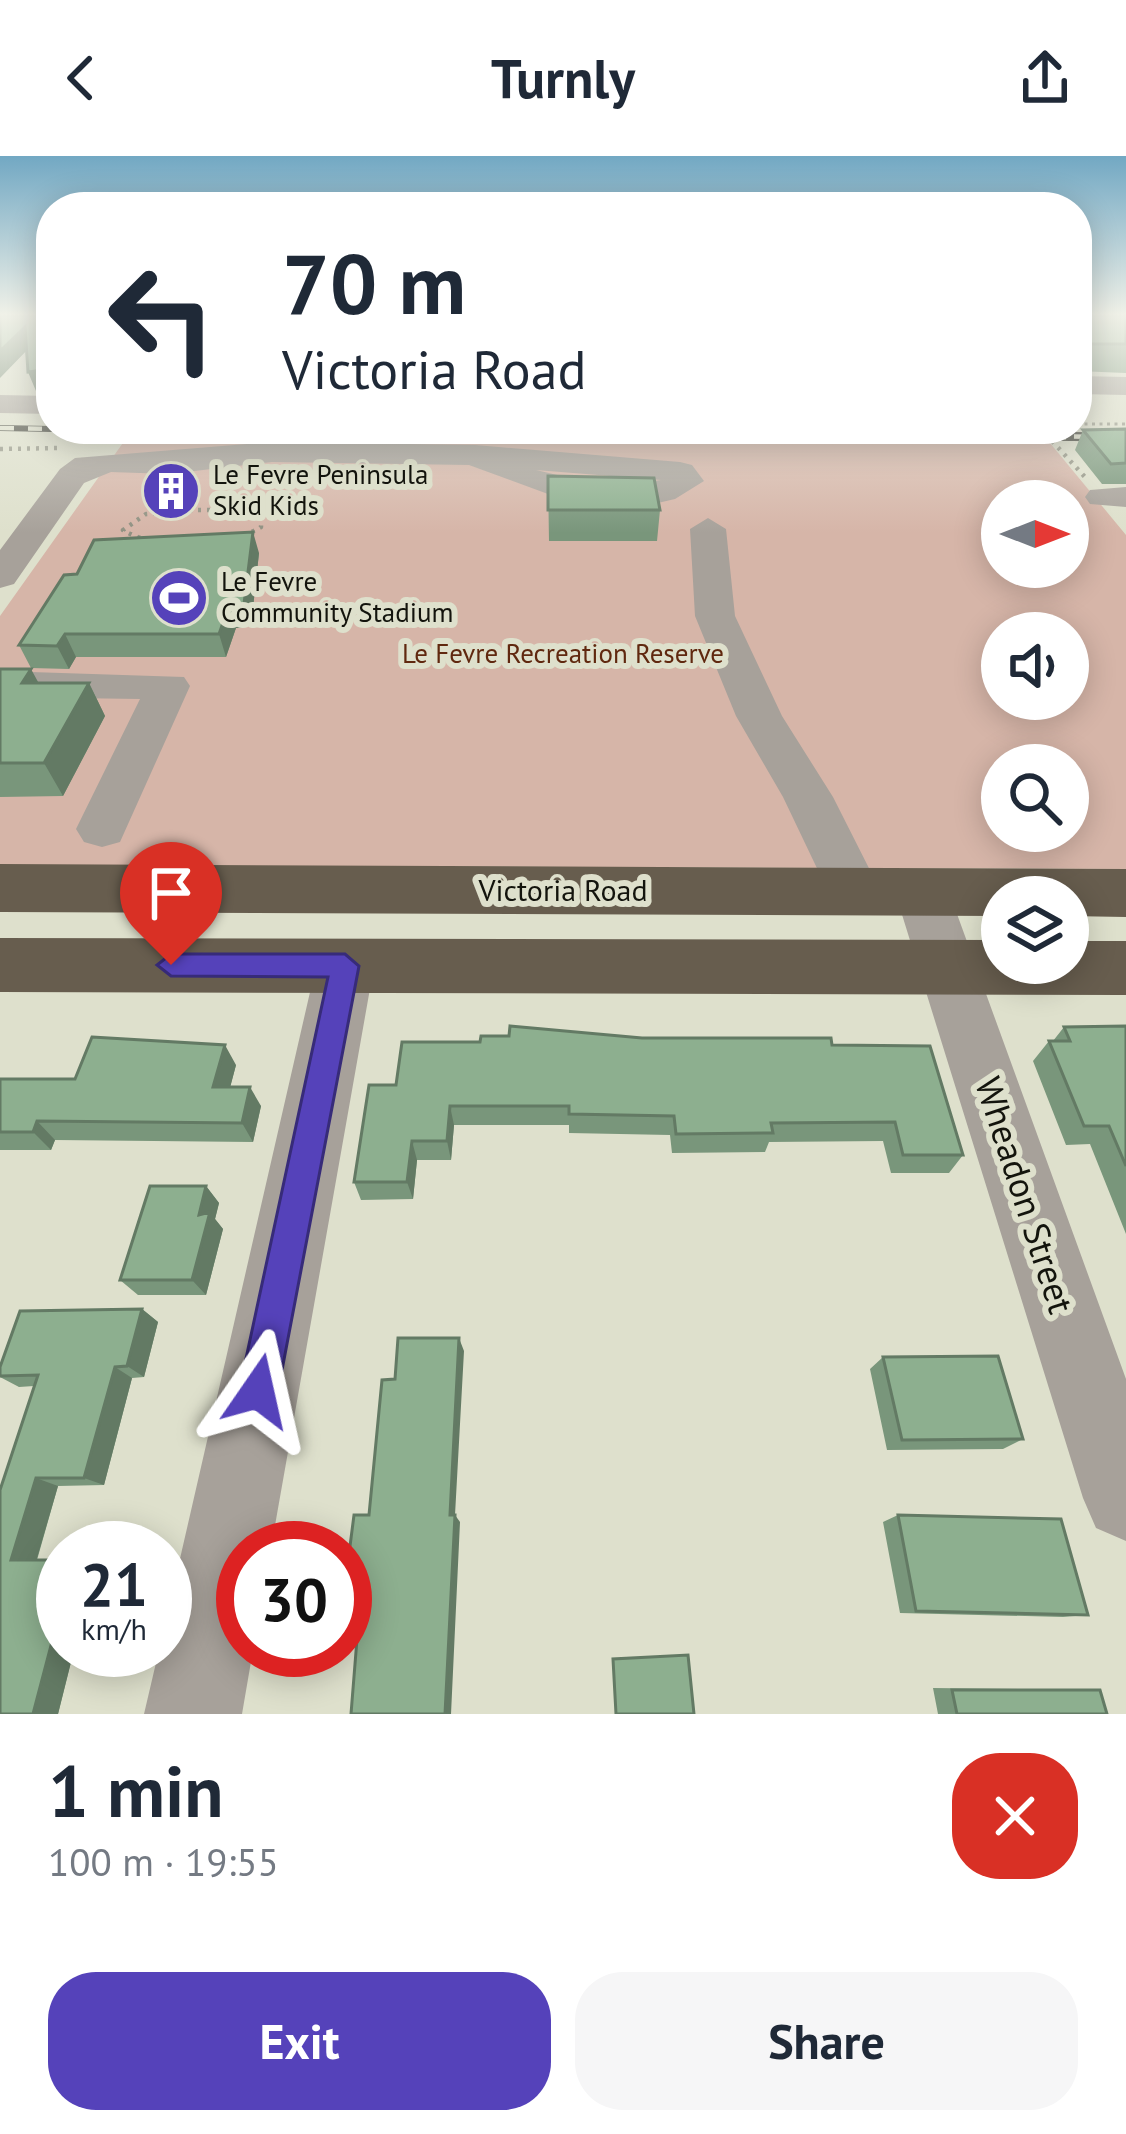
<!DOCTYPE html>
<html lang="en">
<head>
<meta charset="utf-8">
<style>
  body { margin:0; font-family:"PT Sans",sans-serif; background:#f6f6f7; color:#1f2937; height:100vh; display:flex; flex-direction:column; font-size:45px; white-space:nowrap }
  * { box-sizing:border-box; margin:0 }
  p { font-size:39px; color:#747a83 }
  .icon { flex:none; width:66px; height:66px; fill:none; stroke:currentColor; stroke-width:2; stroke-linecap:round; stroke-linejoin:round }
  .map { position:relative; height:1558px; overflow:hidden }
  .sheet { display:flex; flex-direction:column; background:#fff; flex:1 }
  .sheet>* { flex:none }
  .hud { position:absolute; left:36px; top:36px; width:1056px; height:252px; border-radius:48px; box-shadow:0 6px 30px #0003; background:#fff; color:#1f2937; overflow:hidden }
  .needle { width:78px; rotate:90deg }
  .buttons { position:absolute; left:981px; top:324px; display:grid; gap:24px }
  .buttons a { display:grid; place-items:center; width:108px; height:108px; border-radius:50%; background:#fff; box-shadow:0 6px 30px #0003; font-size:60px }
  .speed { position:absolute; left:36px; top:1365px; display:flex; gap:24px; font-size:60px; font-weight:700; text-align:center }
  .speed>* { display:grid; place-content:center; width:156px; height:156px; border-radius:50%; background:#fff; box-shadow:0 6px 30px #0003; line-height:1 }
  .speed small { font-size:30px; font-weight:400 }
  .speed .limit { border:18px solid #d22; background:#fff; color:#111 }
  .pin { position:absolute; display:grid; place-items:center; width:102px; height:102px; color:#fff; margin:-123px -51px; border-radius:50% 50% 50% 0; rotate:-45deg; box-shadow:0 0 12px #0007 }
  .pin .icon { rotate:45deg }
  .me { position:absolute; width:132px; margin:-66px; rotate:11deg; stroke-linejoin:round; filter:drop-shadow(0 0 9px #0008) }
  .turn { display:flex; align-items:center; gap:42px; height:252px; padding:0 48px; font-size:54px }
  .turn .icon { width:156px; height:156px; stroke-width:2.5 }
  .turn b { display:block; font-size:84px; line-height:102px }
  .round { display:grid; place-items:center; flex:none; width:126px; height:126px; border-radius:48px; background:#f6f6f7 }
  .overview { display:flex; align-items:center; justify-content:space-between; height:204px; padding:0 48px }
  h1 { font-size:72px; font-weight:700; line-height:90px }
  .cta { display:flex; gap:24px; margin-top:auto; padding:24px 48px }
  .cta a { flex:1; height:138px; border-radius:48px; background:#5542ba; color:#fff; font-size:48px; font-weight:700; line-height:138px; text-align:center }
  .cta a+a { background:#f6f6f7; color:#1f2937 }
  header { display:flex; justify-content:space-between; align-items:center; height:156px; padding:0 48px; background:#fff; font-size:54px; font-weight:700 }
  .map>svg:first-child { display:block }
</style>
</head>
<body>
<header><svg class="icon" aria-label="back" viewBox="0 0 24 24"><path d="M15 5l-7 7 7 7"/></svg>Turnly<svg class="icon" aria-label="share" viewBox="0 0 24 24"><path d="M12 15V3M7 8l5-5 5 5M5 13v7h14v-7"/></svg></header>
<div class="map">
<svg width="1126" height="1558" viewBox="0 0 1126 1558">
  <rect width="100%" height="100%" fill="#dee0cc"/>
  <!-- green -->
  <path fill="#d6b5a8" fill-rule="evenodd" d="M125 284 1050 287 1126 379V713L0 709V460ZM1002 345H1068V411H1002ZM1002 477H1068V543H1002ZM1002 609H1068V675H1002Z"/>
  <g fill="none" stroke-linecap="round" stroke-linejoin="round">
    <!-- path-far1 -->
    <path stroke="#909182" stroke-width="3" stroke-dasharray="3 4.5" stroke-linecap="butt" d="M1077 268H1126"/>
    <!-- path -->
    <path stroke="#909182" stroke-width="4.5" stroke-dasharray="3 6" stroke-linecap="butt" d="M1052 285 1085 321
      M0 293 59 292
      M198 354H241L261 362V371C225 392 160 396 123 374L146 358Z"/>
    <!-- minor -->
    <path fill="#a7a19a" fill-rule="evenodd" d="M1077 220 1126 221V239L1077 238Z
      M0 239 51 240V258L0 257Z
      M272 286 475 289 680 306 692 309 704 325 675 343 636 352 567 345 469 309 272 306 169 318 111 316 84 327 14 428 0 432V394L60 313 75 302ZM536 314 661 324 608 331Z
      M1126 331V351L1090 348 1085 341 1090 334Z
      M708 362 726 373 735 460 782 560 833 641 881 736 873 750 854 756 835 750 783 641 736 560 695 460 690 373Z
      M0 515 184 521 190 530 120 686 102 691 84 686 76 673 140 543 0 541Z
      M922 716 941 722 949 736 1126 1223V1385L1096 1372 1083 1342 895 736 903 722Z
      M345 787 366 793 374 810 271 1392H243V1494H253L242 1558H144L159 1494H165V1468L316 810 324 793Z"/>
    <!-- highway -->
    <path fill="#675d4e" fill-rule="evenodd" d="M0 708 1126 713V761L1068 760V741H1002V760L0 756Z
      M0 782 1002 784V807H1068V785H1126V839L0 836Z"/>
    <!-- rail-far1 casing -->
    <g stroke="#37382f" stroke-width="6">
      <path id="rail-far1" d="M0 272 51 273
        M262 273 1126 281"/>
    </g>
    <!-- rail casing -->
    <g stroke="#37382f" stroke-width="9">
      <path id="rail" d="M1018 280 1126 281"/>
    </g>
    <!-- rail-far1 -->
    <use href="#rail-far1" stroke="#dee0cc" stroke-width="4.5" stroke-dasharray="14" stroke-linecap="butt"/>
    <!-- rail -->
    <use href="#rail" stroke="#dee0cc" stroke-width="6" stroke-dasharray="16" stroke-linecap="butt"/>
  </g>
  <!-- wall -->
  <path fill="#79967b" d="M1077 159H1126V217L1077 215Z
    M1126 273V328H1102L1075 294 1083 274Z
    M548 320 660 354 657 385H549Z
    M259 397 251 470 236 472 226 501H76L69 513 31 512 19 489Z
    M0 513 38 527H89L105 560 63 640 0 641Z
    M1126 870V1078L1090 988 1066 989 1033 905 1049 885H1053L1064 871Z
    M642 882 832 889 963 999 949 1017H891L883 985 769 986 765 996 672 997 670 979 569 977V969H454L451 1004H417L413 1043 361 1044 354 1026 396 929 480 886Z
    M236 909 230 931 261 950 253 986 55 984 51 994H0V923H75Z
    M206 1030 219 1047 215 1063 223 1073 206 1139H138L120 1124Z
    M142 1153 158 1166 144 1221 132 1222 104 1329 58 1330 37 1404 63 1494H74L58 1558H0L34 1230 19 1231 0 1221V1211Z
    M883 1201 1023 1283 1003 1293 887 1294 870 1213Z
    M898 1359 1088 1459 1063 1461 900 1457 883 1366Z
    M933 1532 1100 1534 1107 1558H938Z"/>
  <!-- shaded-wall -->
  <path fill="#637a64" d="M25 171 32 189 0 222V195Z
    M51 213V233L36 235 28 216Z
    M253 376 259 397 251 470 236 472 226 501 219 478Z
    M65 478 76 501 69 513 57 490Z
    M31 513 49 546 22 527Z
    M89 527 105 560 63 640 44 607Z
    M225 889 236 909 225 951 213 931Z
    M250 931 261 950 253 986 242 967Z
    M450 950 454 969 451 1004 447 985Z
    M37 965 55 984 51 994 33 976Z
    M412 985 417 1004 413 1043 407 1026Z
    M206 1030 219 1047 215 1063 223 1073 206 1139 192 1124 199 1059Z
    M142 1153 158 1166 144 1221 127 1210Z
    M459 1182 464 1195 455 1359 460 1366 451 1558H445L450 1359Z
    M115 1211 132 1222 104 1329 84 1322Z
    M36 1322 58 1330 35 1409 11 1404Z
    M63 1444V1494H74L58 1558H33Z"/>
  <!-- building -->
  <path fill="#8daf8f" stroke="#637a64" stroke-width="3" d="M0 159H51V213L28 216 25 171 0 195Z
    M1077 159H1126V188H1088L1084 193H1077Z
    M1126 273V307L1111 308 1083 274Z
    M548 320 654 322 660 354H548Z
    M253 376 244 448 229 450 219 478H65L57 490 19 489 64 419 77 418 94 384Z
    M0 513H31L22 527H89L44 607H0Z
    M510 870 642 882H831L832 889 930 890 963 999H903L895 966 771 967 773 977 676 978 674 960 569 958V950H450L447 985H412L407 1026H354L369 929H396L402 886H480L481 880H509Z
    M1126 870V1010L1109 970H1084L1049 885H1070L1064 871Z
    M92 881 225 889 213 931H250L242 967 37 965 33 976H0V923H75Z
    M150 1030H206L199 1059 210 1056 192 1124H120Z
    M142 1153 127 1210 115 1211 84 1322H36L11 1404H63V1444L33 1558H0V1334L38 1219 0 1220V1211L20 1155Z
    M398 1182H459L450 1359H455L445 1558H351L357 1483H345V1429L354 1359H369L382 1224 395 1223Z
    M998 1200 1023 1283 902 1284 883 1201Z
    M898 1359 1061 1363 1088 1459 916 1455Z
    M688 1499 694 1558H616L613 1503Z
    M952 1534H1100L1107 1558H957Z"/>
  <!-- sky -->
  <linearGradient id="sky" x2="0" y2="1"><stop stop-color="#72a8c3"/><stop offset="0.42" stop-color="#f0f1e8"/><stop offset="1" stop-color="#f0f1e8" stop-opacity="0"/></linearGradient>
  <rect width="1126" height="377" fill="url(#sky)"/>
  <!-- route -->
  <path fill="#5542ba" stroke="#372b79" stroke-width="3" d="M171 798H345L359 810 278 1235 272 1249 258 1254 245 1249 239 1235 328 821 171 820 157 809Z"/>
  <!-- icons -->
  <defs>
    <g id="building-disc" transform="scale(3)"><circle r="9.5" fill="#5542ba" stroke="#dee0cc"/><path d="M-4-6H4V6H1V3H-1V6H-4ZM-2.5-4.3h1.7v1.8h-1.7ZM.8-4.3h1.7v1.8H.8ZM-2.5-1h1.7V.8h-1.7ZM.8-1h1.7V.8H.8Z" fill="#fff"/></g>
    <g id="stadium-disc" transform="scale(3)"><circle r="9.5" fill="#5542ba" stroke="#dee0cc"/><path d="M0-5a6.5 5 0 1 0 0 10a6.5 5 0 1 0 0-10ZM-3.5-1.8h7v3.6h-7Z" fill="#fff"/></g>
  </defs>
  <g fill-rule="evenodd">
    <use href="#building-disc" x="171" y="335"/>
    <use href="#stadium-disc" x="179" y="442"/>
  </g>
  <g text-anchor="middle" stroke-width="12" stroke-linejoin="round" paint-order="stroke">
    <!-- far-poi labels -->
    <g font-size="27" fill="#13140d" stroke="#dee0cc" text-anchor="start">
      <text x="213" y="328">Le Fevre Peninsula<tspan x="213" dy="31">Skid Kids</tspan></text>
      <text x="221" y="435">Le Fevre<tspan x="221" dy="31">Community Stadium</tspan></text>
    </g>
    <!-- far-park labels -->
    <g font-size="27" fill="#60280f" stroke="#dee0cc">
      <text x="563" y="507">Le Fevre Recreation Reserve</text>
    </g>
    <!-- street labels -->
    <g font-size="30" fill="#13140d" stroke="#dee0cc">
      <text x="563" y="745">Victoria Road</text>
    </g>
    <!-- near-street labels -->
    <g font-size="36" fill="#13140d" stroke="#dee0cc">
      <text transform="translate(1025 1039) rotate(72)" y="13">Wheadon Street</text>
    </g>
  </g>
</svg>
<div class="buttons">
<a><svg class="needle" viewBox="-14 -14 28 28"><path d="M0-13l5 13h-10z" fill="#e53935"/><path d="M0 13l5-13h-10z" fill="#747a83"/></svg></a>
<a><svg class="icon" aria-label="sound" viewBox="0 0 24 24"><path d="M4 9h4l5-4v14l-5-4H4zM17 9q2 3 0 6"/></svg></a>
<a><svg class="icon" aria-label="search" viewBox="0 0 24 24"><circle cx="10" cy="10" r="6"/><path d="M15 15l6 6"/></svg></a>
<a><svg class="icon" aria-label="layers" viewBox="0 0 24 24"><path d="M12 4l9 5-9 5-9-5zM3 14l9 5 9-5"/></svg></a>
</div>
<div class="speed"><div>21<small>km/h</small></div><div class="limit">30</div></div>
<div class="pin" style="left:171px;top:809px;background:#d93025"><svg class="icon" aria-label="arrive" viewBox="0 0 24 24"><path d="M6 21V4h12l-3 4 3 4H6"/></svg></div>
<svg class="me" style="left:258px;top:1235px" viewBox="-20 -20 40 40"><path d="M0-17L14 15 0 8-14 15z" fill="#5542ba" stroke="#fff" stroke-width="4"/></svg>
<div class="hud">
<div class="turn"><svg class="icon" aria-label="left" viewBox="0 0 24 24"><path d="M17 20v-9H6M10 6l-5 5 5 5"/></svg><div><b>70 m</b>Victoria Road</div></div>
</div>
</div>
<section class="sheet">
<div class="overview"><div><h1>1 min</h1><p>100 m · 19:55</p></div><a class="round" style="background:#d93025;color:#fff"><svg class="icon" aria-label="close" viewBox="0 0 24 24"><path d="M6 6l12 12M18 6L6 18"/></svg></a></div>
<div class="cta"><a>Exit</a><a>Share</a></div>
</section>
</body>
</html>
